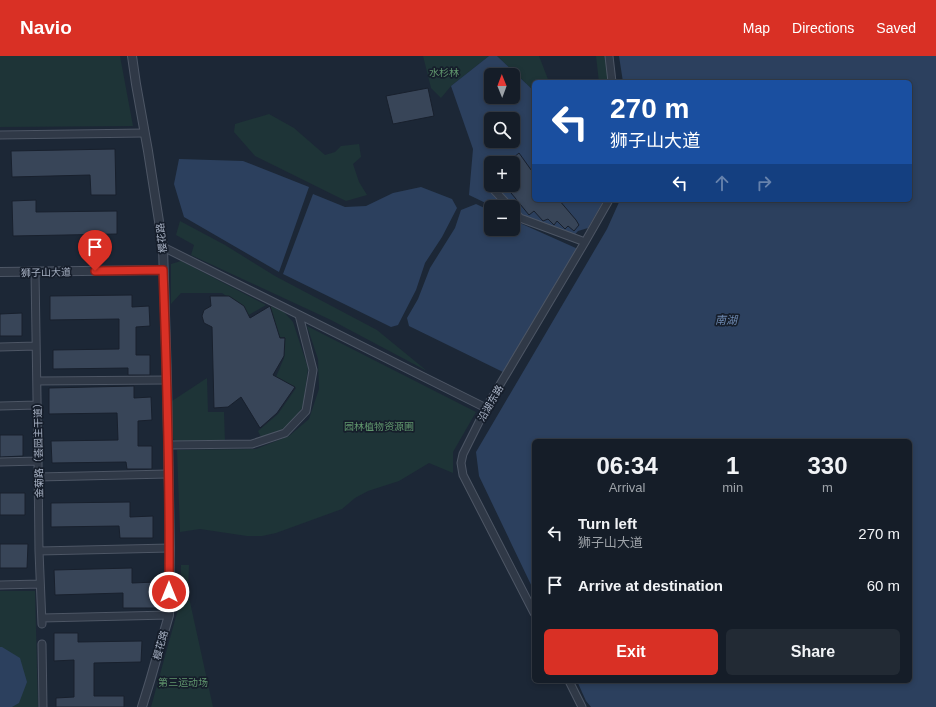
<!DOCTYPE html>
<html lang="en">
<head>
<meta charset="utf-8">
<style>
  body { margin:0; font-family:Arial,"Noto Sans SC",sans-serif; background:#222a34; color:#f1f3f6; height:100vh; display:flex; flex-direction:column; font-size:15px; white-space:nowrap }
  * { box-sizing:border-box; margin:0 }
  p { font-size:13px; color:#9da2a8 }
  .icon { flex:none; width:22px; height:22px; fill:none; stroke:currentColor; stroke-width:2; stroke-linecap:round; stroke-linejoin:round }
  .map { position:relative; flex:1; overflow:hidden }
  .sheet { position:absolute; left:532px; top:383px; width:380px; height:244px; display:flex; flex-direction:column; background:#151d28; border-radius:6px; box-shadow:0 2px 6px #0003,0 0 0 1px #343b45 }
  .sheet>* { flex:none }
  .guide { position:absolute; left:532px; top:24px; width:380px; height:122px; border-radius:6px; box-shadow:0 2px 6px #0003,0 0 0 1px #343b45; background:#1a4fa0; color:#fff; overflow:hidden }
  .needle { width:26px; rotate:359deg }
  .tools { position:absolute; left:484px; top:12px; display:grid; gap:8px }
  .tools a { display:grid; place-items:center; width:36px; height:36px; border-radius:6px; background:#151d28; box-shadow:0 2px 6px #0003,0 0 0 1px #343b45; font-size:20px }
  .pin { position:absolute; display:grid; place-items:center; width:34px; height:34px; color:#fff; margin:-41px -17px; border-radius:50% 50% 50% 0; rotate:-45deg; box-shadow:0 0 4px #0007 }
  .pin .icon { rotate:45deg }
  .me { position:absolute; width:44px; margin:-22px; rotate:0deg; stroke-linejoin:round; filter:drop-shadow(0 0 3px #0008) }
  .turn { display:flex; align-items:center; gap:14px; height:84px; padding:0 12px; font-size:18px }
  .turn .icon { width:52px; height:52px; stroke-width:2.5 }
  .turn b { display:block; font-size:28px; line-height:34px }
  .lanes { display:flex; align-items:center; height:38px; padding:0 12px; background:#0003; justify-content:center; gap:20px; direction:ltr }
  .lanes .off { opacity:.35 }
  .eta { display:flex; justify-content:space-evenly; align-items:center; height:68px; text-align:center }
  .eta b { font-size:24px; font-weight:800; line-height:28px }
  .button { display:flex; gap:8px; margin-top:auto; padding:8px 12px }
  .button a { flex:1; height:46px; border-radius:6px; background:#d93025; color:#fff; font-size:16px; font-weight:800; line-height:46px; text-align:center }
  .button a+a { background:#222a34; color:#f1f3f6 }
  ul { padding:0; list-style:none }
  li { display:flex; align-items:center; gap:12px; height:52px; padding:0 12px }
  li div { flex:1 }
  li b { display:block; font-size:15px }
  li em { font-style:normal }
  header { display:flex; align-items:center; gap:24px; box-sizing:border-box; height:56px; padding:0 20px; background:#d93025; color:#fff }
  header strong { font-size:19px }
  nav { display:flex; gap:22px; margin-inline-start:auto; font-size:14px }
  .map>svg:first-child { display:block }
</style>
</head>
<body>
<header>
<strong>Navio</strong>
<nav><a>Map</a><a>Directions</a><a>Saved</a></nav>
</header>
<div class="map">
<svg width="936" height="651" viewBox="0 0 936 651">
  <rect width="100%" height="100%" fill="#1c2736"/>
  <!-- green -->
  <path fill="#1e3437" d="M0 0H120L133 70 0 71Z
    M423 0H489L451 30 441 42 431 32Z
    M497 0H539L549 26H534V35Z
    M596 0H605L609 26H599Z
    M269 58 294 72 325 99 335 96 341 90 359 88 361 101 353 108 359 126 367 139 346 145 255 100 234 76 235 68Z
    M180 165 225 189 275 220 377 274 427 315 331 264 191 199 194 189 176 179Z
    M181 205 266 249 247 260 240 249 222 237H181L171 248V208Z
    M270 250 284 256 293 266 308 312 303 351 283 375 262 383 258 375 278 358 296 332 276 321 284 302 285 281H279Z
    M307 270 476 356 453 396V417L429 407 399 425 368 435 355 442 342 453 276 477 262 480H247L200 473 180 476 177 394 256 393 289 380 309 363 319 333 318 303Z
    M207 322 208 356H224L225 387 179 388 172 382V345Z
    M181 509H189L188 537 213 651H151L180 546Z
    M0 535H35L38 651H0Z"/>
  <!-- water -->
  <path fill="#2c405e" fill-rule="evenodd" d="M489 0H497L534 35V144H604L588 172 578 175 571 183 513 159V151H494L469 139 473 93 451 30ZM491 19H513V41H491ZM491 63H513V85H491ZM491 107H513V129H491Z
    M619 0H936V651H591L586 645 577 625H910V385H534V535L479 420 476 396 607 173 620 144H910V26H623Z
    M179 103 243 105 309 131 279 216 184 161 174 128Z
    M421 131 452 143 457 152 442 181 425 207 416 234 398 269 391 271 283 218 313 138 345 151 366 150 393 137Z
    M476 148 491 155V173H513V164L578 193 503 316 409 270 407 262 418 243 430 212 455 172 461 154Z
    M0 591H2L20 602 27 626 19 647 12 651H0Z"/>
  <!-- building -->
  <path fill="#384558" stroke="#18202d" d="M428 32 434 60 393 68 386 40Z
    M115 93 116 139H91L90 119 12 121 11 95Z
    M519 97 534 118V144H559L576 164 579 169 574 175 568 170 565 173 557 165 554 169 548 163 543 165 534 155 529 159 507 132 511 129H513V107H507Z
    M36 144V156L117 155V178L13 180 12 145Z
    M132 239V251L149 250 150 270 136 271V299H150V319H128V312L53 313V294L119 293V263L50 264V240Z
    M210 240H229L244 250 250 262 270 250 280 282H285L284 300 273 319 295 331 277 357 260 372 241 341 228 351 214 352 212 271 204 267 202 260 204 254 211 250Z
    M22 257V280H0V258Z
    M134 330V342L151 341 152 364 138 365V390H152V413H127L126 406 52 407 51 385 118 384 117 357 49 358V332Z
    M0 379H23V400L0 401Z
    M0 437H25V459H0Z
    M130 446V461L153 460V482H120L119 470 51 471V447Z
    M0 488H28L27 512H0Z
    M132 512V527L156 526V552H123V537L55 539 54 514Z
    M54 577H78V586L142 585 141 606 94 607V640H124V651H56V642L74 641V604L54 605Z"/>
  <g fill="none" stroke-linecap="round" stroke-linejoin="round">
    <!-- minor casing -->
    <g stroke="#4d5665" stroke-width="9">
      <path id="minor" d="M609 0 612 26
        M0 79 144 77
        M493 133 510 151
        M513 154 520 162 585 186
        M163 191 486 352
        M35 216 38 405 39 495 42 568
        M0 291 36 290
        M37 325 167 324
        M0 350 37 349
        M168 389 252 388 285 377 306 355 313 314 299 259
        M0 406 38 405
        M38 421 168 418
        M39 495 170 492
        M0 529 40 528
        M534 557 463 419 461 407 463 398 486 352 585 186 609 144
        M42 562 169 559
        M42 588 43 651
        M569 625 582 651"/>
    </g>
    <!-- tertiary casing -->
    <g stroke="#4d5665" stroke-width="10">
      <path id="tertiary" d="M132 0 136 28 148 95 163 191 167 324 170 492 169 559 150 625 142 651
        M0 216 163 214"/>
    </g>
    <!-- minor -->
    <use href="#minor" stroke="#303947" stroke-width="7"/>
    <!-- tertiary -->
    <use href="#tertiary" stroke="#303947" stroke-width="8"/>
  </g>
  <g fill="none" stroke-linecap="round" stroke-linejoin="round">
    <!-- route casing -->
    <g stroke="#8d1f18" stroke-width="10">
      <path id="route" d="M95 215 163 214C167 321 170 429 169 536"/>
    </g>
    <!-- route -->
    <use href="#route" stroke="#d93025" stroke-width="7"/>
  </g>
  <g text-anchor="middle" stroke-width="3.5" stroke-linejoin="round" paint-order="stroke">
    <!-- park labels -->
    <g font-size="10" fill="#60966d" stroke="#161e2b">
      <text x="444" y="20">水杉林</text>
      <text x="379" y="374">园林植物资源圃</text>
      <text x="183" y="630">第三运动场</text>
    </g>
    <!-- street labels -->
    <g font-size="10" fill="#a9b3c5" stroke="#161e2b">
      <text transform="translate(161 182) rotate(-96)" y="4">樱花路</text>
      <text transform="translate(46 216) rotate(-1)" y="4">狮子山大道</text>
      <text transform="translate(490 347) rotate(-60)" y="4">沿湖东路</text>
      <text transform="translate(38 392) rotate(-91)" y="4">金菊路（荟园主干道）</text>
      <text transform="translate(160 589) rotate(-75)" y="4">樱花路</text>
    </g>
    <!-- water labels -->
    <g font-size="11" font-style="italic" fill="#6e8ab1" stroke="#161e2b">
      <text x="726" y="268">南湖</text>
    </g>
  </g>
</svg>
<div class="tools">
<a><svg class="needle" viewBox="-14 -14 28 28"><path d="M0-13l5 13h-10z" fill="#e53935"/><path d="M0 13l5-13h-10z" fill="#9da2a8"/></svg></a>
<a><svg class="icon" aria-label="search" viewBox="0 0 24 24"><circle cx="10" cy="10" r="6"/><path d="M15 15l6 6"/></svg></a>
<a>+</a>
<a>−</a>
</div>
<div class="pin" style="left:95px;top:215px;background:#d93025"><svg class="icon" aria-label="arrive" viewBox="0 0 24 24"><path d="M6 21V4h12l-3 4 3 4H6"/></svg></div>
<svg class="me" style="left:169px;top:536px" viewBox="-20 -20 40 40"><circle r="17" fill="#d93025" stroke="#fff" stroke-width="3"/><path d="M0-11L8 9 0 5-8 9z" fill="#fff"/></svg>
<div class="guide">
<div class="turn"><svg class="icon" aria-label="left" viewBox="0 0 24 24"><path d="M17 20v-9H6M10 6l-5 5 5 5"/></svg><div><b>270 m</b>狮子山大道</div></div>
<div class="lanes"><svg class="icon" aria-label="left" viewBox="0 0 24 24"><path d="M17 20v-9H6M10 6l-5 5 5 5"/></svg><svg class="icon off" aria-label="ahead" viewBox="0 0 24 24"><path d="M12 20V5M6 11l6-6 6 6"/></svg><svg class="icon off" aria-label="right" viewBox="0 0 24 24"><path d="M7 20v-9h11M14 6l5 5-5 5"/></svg></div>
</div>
<section class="sheet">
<div class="eta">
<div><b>06:34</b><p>Arrival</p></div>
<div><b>1</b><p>min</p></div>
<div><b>330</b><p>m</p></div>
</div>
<ul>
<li><svg class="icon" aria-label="left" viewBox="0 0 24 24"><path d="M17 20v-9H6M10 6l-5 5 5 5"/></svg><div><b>Turn left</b><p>狮子山大道</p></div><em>270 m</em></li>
<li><svg class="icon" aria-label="arrive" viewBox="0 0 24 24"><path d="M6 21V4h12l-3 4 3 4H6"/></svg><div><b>Arrive at destination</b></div><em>60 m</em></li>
</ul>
<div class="button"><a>Exit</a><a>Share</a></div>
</section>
</div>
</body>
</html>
